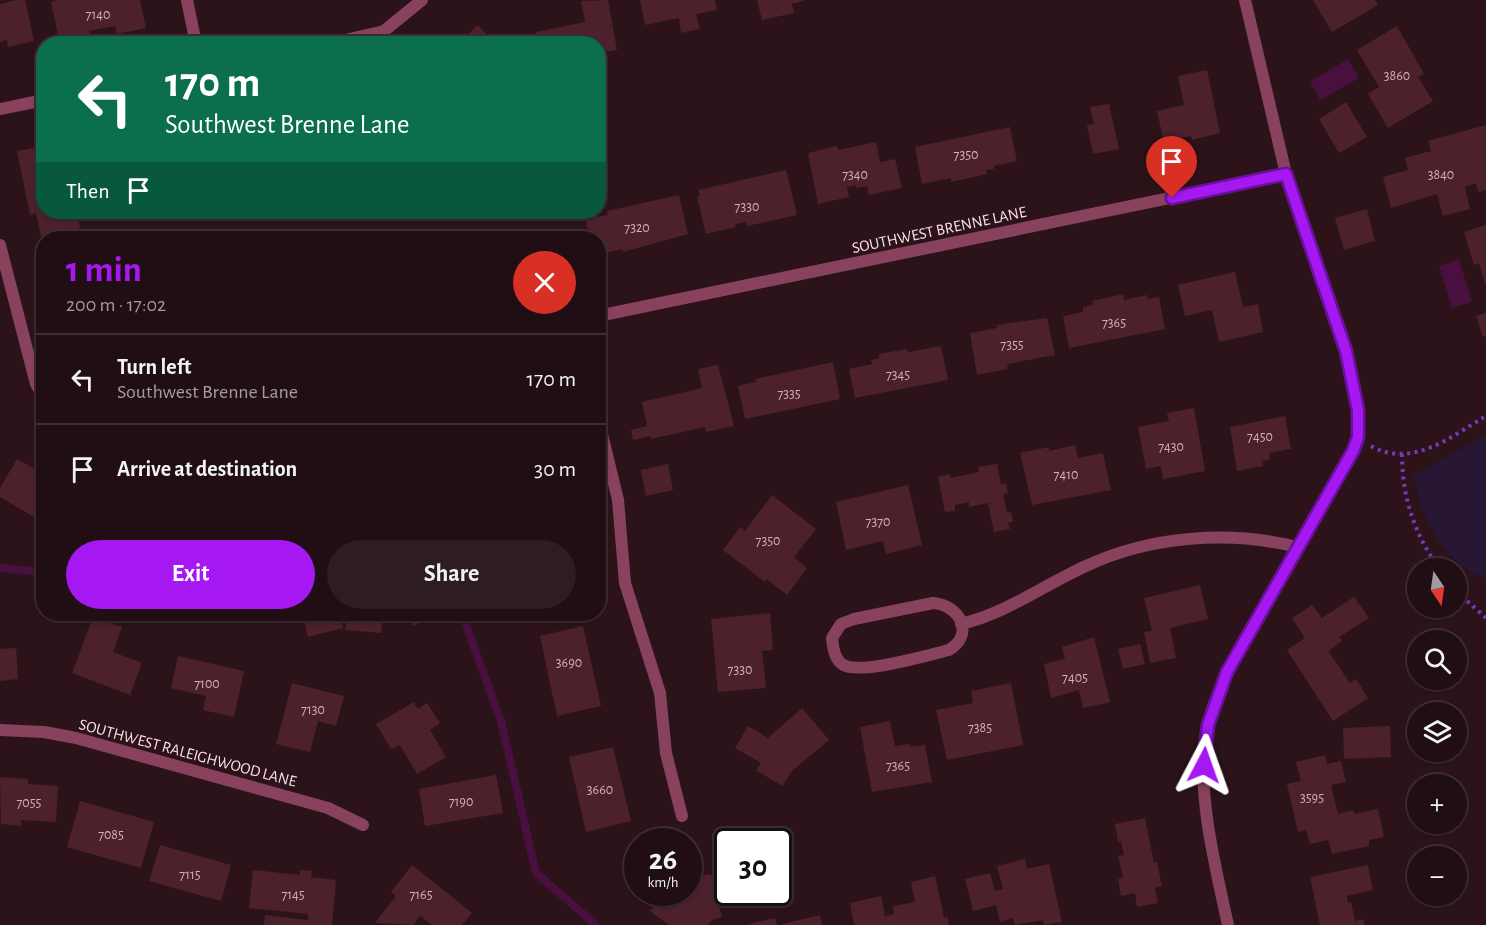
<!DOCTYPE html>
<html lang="en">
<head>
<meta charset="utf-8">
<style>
  body { margin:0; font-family:"Alegreya Sans",sans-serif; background:#2d1c22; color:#f1f3f6; height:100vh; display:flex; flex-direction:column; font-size:22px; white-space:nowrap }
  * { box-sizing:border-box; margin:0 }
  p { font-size:20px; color:#a29ca0 }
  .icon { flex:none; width:33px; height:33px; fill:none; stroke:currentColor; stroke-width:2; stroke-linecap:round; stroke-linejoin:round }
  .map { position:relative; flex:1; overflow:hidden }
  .drawer { position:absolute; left:36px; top:231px; width:570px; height:390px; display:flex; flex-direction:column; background:#210e14; border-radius:24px; box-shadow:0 2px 4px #0004,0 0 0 2px #3e2e34 }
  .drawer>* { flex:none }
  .top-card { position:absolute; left:36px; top:36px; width:570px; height:183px; border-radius:24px; box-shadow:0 2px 4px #0004,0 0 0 2px #3e2e34; background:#0b6e4f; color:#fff; overflow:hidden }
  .needle { width:39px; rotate:167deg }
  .tools { position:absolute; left:1407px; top:558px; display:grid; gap:12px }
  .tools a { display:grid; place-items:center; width:60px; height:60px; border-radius:50%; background:#210e14; box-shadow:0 2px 4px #0004,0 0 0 2px #3e2e34; font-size:30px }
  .speed { position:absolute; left:624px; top:828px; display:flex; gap:12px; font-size:30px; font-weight:700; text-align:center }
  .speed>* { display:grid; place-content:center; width:78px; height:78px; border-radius:50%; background:#210e14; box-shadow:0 2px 4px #0004,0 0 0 2px #3e2e34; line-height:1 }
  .speed small { font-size:15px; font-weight:400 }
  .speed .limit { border:3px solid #111; border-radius:9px; background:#fff; color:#111 }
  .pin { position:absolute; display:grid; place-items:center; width:51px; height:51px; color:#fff; margin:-62px -26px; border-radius:50% 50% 50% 0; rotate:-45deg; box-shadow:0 0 6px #0007 }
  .pin .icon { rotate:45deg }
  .me { position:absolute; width:66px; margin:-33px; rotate:4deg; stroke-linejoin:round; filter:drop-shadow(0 0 4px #0008) }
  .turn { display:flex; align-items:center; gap:21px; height:126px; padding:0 30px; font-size:27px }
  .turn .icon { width:78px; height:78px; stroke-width:2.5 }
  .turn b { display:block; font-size:42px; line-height:51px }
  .then { display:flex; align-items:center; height:57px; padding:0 30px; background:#0003; gap:12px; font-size:22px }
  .round { display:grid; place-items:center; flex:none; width:63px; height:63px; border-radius:32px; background:#2d1c22 }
  .overview { display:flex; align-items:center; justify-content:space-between; height:102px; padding:0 30px }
  h1 { font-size:36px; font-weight:700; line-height:45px; color:#a518f1 }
  .action { display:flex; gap:12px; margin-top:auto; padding:12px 30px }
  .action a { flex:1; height:69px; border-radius:36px; background:#a518f1; color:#fff; font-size:24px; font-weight:700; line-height:69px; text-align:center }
  .action a+a { background:#2d1c22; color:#f1f3f6 }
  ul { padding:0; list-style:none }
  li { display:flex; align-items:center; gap:18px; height:90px; padding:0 30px; border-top:2px solid #3e2e34 }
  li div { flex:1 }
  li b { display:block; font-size:22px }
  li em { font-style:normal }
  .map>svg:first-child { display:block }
</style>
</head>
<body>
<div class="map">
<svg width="1486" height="925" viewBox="0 0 1486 925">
  <rect width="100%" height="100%" fill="#2c131a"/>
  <!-- green -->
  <path fill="#271735" d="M1486 435V579C1439 559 1425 522 1413 476Z"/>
  <!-- water -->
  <path fill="#490f3e" d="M1348 59 1359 78 1320 100 1310 82Z
    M1459 259 1472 302 1452 308 1439 266Z"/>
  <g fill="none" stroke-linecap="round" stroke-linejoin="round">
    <!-- stream -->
    <path stroke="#490f3e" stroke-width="8" d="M0 568 44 572
      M462 614 501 721 536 873 596 925"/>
  </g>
  <!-- building -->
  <path fill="#4c212b" d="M16 0H25L34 41 8 47 7 40 0 42V4Z
    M59 0H140L146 28 117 34 115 26 89 31 91 38 60 44 51 2Z
    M608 0 617 50 598 53V44H538L536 32 585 22 581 1Z
    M640 0H715L717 10 696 14 700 29 681 33 679 18 645 25Z
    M757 0H804V1L792 4 794 13 762 20Z
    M1313 0H1375L1378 5 1332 32Z
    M478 25 495 44H457Z
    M1397 26 1424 74 1418 77 1433 101 1388 128 1368 94 1379 87 1357 50Z
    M1207 70 1220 133 1192 140 1191 136 1164 142 1157 111 1184 105 1178 76Z
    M1346 102 1367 137 1339 153 1319 119Z
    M1109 104 1119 149 1093 154 1087 125 1094 124 1090 107Z
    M1486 125V190L1478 192 1476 183 1465 187 1470 209 1443 216 1437 194 1391 208 1383 177 1408 170 1405 158 1431 151 1428 141Z
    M1010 127 1017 161 994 166V169L986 170 987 174 951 182V178L922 184 915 147Z
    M876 142 880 162 895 159 902 188 869 195 867 186 856 188 855 185 847 187 849 197 818 204 808 153 837 146 838 150Z
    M44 146V212H77L80 228 41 236 36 213 30 215 17 151Z
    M786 170 797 215 747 226 746 222 735 224 736 227 706 234 697 197 700 196 698 190Z
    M679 195 688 234 623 252 622 249 598 254V238H590L585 219 608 215 607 211Z
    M1367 209 1375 241 1344 250 1335 218Z
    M1486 225V284H1485L1479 263 1474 265 1464 232Z
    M1235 272 1243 307 1258 304 1263 332 1219 342 1212 310 1185 316 1178 285Z
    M1123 294 1124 300 1147 295 1148 299 1159 297 1165 329 1069 348 1063 316 1083 312V307L1093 305 1092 301Z
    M1486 313V336L1483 337 1476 316Z
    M1047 318 1055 355 1007 364 1008 369 977 375 970 333 997 328 996 325Z
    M941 346 948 380 855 398 849 369 872 364 871 360 879 358V354L907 349 908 352Z
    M833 362 840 399 745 419 738 386 756 382 755 379Z
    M718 365 734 426 706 432 705 427 651 439 650 436 633 440 631 430 647 426 642 402 702 388 698 369Z
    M1194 408 1205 471 1163 479 1161 466 1146 469 1138 427 1169 421 1167 413Z
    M1285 416 1291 449 1269 453 1270 459 1262 461 1263 466 1237 471 1230 427Z
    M1075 445 1078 458 1103 453 1111 490 1032 505 1020 453 1049 447V451Z
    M17 459 44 474V523L0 497V488Z
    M668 464 673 490 646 496 641 470Z
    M997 464 1001 484H1006L1008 493 1003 494 1007 513 1011 512 1013 522H1008L1010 529 994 532 988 503 969 507V502L955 505V511L945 512 938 477 950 474V478L979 472 978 467Z
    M908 485 922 545 886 554 883 541 846 550 836 502Z
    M772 495 816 529 794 557 807 568 787 595 767 579 765 582 723 550 740 527 745 531Z
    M1200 585 1208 619 1170 628 1176 658 1150 663 1144 632 1152 631 1144 598Z
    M1354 597 1369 618 1339 637 1342 641 1328 651 1350 683 1356 679 1368 698 1333 721 1287 650 1305 638 1292 618 1312 605 1322 618Z
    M770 613 773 650 762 651 766 688 718 692 711 619Z
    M302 614H340L343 628 308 637Z
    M347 614H383L381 633 345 630Z
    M408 614H431L433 617 413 626Z
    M93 617 122 627 113 652 142 663 130 695 72 673Z
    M583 626 601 706 557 716 540 636Z
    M1094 637 1110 702 1083 708 1079 690 1051 698 1044 664 1065 659 1062 647Z
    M1140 644 1145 664 1123 669 1118 649Z
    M16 648 18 679 0 681V649Z
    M178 656 244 671 234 717 203 710 206 696 171 688Z
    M292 683 344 696 336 726 318 721 310 752 276 744Z
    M1011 683 1023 745 947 760 936 710 973 703 971 691Z
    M414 702 418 709 427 703 440 723 430 730 446 757 417 774 400 745 391 749 376 724Z
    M802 708 829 740 792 771 782 786 756 770 761 763 735 748 748 726 768 738Z
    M890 721 895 746 910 744V747L925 745 932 782 872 792 860 727Z
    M1390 726 1391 757 1344 759 1343 728Z
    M613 747 631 821 586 832 569 757Z
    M1325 755 1327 764 1341 761 1346 782 1331 785 1338 814 1354 810V814L1378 809 1384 837 1369 840V846L1332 854 1328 840 1310 844 1306 830 1298 832 1287 784 1301 781 1296 762Z
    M496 775 503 813 425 826 419 789Z
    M0 777 28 779V784L58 786 56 822 21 820V826L1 824Z
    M80 801 154 822 141 868 67 847Z
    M1145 818 1154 863 1157 862 1162 886 1155 888 1158 903 1137 907 1135 893 1121 896 1118 879 1123 878 1118 856 1124 855 1121 841 1118 842 1115 824Z
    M160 845 231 865 221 901 149 881Z
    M1025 859 1027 869 1049 864 1062 922 1044 925 1043 920 1015 925 1013 918 1000 922 996 905 973 911 965 879 990 873 995 891 1003 889 997 866Z
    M412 865 472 913 462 925H432L420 916 413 925 375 923 396 896 391 892Z
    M1368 865 1373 890 1347 896 1348 903 1351 902 1355 921 1363 919 1365 925H1320L1310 877Z
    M253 870 300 875V870L312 871 311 877 336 880 332 925H264L265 915 308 920V914L249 908Z
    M711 874 722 917 712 920 708 925H669L650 911 661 896 656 892H688V879Z
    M935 876 944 917 947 916 949 925H854L850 903 881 896 885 916 894 914 893 906 915 902 911 882Z
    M820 915 822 925H783V924Z
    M775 918 777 925H749V924Z"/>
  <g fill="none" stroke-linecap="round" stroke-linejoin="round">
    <!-- path -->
    <path stroke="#7739b8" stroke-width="4" stroke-dasharray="3 4.5" stroke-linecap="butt" d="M1371 446C1412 469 1452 436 1486 416
      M1402 454C1402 496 1414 534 1439 568
      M1456 591 1486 618"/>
    <!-- street -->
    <path stroke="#88425e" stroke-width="12" d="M187 0 196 44
      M328 44 384 31 422 0
      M0 109 44 100
      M0 245 36 384 44 397
      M598 316 1286 174
      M598 418 618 500 625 583 660 693 666 753 682 816
      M933 603C960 605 975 634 949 650 929 655 857 676 842 664 834 658 833 647 832 638L841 624 854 619Z
      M961 624C1007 613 1044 585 1086 566 1150 536 1229 530 1297 547
      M0 730 44 732 76 738 328 808 363 825
      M1228 925C1216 869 1199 803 1204 745 1209 697 1238 654 1260 613 1291 558 1322 505 1353 451L1358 437V410L1346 351 1286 174 1245 0"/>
  </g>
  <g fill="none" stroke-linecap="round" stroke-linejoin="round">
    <!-- route casing -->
    <g stroke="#6b109d" stroke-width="15">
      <path id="route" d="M1172 198 1286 174 1346 351 1358 410V437L1353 451 1227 672 1208 725 1204 765"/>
    </g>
    <!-- route -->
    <use href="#route" stroke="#a518f1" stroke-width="10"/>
  </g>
  <g text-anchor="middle" stroke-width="6" stroke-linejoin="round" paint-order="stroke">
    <!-- number labels -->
    <g font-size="14" fill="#d1b0ba">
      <text x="98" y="19">7140</text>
      <text x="1397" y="80">3860</text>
      <text x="966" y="159">7350</text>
      <text x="855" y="179">7340</text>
      <text x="1441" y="179">3840</text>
      <text x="747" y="211">7330</text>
      <text x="637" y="232">7320</text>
      <text x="1114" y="327">7365</text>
      <text x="1012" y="349">7355</text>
      <text x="898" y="379">7345</text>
      <text x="789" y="398">7335</text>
      <text x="1260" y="441">7450</text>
      <text x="1171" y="451">7430</text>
      <text x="1066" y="479">7410</text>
      <text x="878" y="526">7370</text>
      <text x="768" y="545">7350</text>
      <text x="569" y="667">3690</text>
      <text x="740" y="674">7330</text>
      <text x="1075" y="682">7405</text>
      <text x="207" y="688">7100</text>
      <text x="313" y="714">7130</text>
      <text x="980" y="732">7385</text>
      <text x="898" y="770">7365</text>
      <text x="600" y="794">3660</text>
      <text x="1312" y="802">3595</text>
      <text x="461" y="806">7190</text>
      <text x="29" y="807">7055</text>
      <text x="111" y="839">7085</text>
      <text x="190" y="879">7115</text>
      <text x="293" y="899">7145</text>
      <text x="421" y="899">7165</text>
    </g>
    <!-- street labels -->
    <g font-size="16" fill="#fde0ea" stroke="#2c131a">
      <text transform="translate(939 229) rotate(-12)" y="6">SOUTHWEST BRENNE LANE</text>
      <text transform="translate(188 752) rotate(15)" y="6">SOUTHWEST RALEIGHWOOD LANE</text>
    </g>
  </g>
</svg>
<div class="tools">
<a><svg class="needle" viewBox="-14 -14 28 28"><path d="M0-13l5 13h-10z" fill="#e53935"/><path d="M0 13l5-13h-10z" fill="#a29ca0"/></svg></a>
<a><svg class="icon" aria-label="search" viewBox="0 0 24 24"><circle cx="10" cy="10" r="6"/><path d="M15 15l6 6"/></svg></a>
<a><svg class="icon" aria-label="layers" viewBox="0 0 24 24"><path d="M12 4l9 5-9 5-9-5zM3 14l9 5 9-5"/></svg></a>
<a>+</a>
<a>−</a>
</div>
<div class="speed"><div>26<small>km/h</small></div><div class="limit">30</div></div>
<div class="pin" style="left:1172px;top:198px;background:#d93025"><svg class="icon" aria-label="arrive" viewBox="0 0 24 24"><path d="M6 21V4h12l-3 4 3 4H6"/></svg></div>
<svg class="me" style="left:1204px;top:765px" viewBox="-20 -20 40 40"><path d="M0-17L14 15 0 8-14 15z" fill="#a518f1" stroke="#fff" stroke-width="4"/></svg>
<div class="top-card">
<div class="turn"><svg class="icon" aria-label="left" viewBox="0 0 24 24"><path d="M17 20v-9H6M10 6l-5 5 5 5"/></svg><div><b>170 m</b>Southwest Brenne Lane</div></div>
<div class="then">Then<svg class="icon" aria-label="arrive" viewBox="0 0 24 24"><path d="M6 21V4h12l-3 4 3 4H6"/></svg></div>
</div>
<section class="drawer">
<div class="overview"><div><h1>1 min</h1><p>200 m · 17:02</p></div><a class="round" style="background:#d93025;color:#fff"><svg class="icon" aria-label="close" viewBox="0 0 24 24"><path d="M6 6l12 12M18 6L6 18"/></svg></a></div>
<ul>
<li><svg class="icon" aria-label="left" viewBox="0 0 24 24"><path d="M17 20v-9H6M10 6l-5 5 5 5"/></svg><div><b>Turn left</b><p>Southwest Brenne Lane</p></div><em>170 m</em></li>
<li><svg class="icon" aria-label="arrive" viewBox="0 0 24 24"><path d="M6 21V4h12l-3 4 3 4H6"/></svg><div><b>Arrive at destination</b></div><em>30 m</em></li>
</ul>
<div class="action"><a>Exit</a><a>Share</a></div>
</section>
</div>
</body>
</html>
